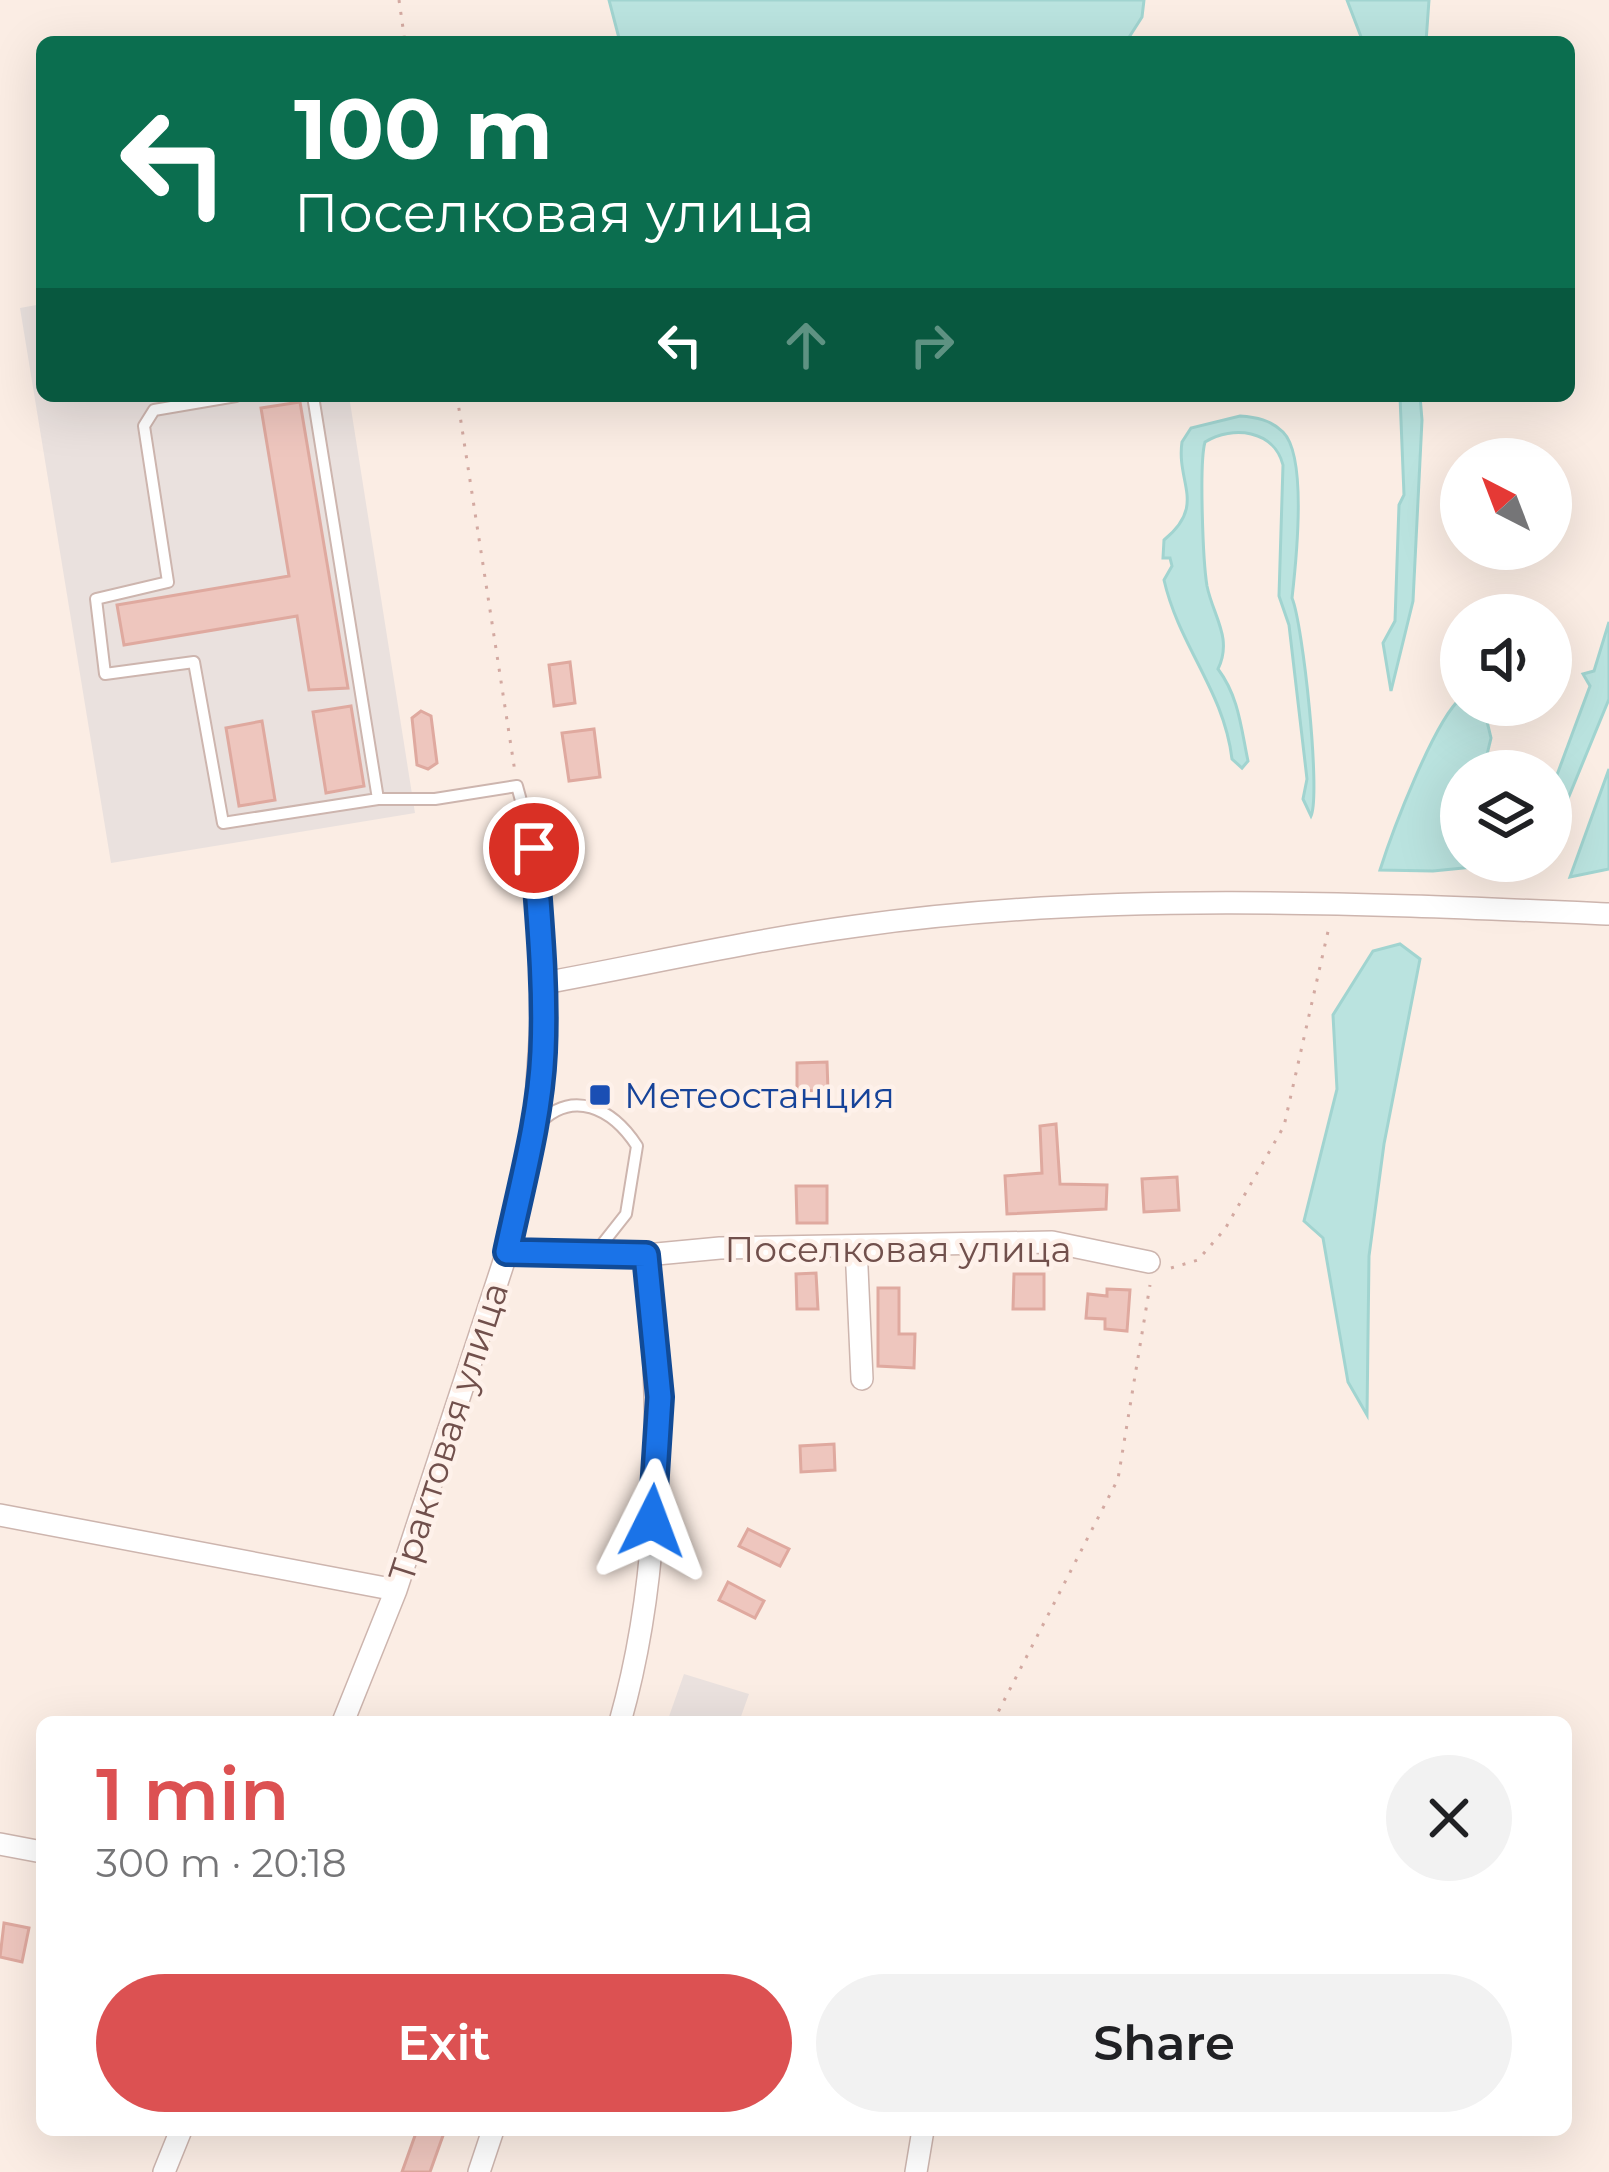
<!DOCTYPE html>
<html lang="en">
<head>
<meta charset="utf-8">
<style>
  body { margin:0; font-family:Montserrat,sans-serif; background:#f2f2f2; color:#202124; height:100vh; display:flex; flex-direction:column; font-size:45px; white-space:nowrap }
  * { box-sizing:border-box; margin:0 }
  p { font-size:39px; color:#757577 }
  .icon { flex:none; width:66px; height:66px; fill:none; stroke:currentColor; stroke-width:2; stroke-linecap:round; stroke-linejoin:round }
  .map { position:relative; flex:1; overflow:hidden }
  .panel { position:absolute; left:36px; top:1716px; width:1536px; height:420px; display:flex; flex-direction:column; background:#fff; border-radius:18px; box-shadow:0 12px 48px #0002 }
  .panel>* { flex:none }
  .guide { position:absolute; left:36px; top:36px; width:1539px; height:366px; border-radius:18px; box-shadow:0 12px 48px #0002; background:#0b6e4f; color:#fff; overflow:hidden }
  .needle { width:78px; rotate:318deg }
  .controls { position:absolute; left:1440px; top:438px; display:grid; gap:24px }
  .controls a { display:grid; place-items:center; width:132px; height:132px; border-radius:50%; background:#fff; box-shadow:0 12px 48px #0002; font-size:60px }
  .pin { position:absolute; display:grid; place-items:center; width:102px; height:102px; color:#fff; margin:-51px; border:6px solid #fff; border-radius:50%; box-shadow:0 3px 12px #0007 }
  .me { position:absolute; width:132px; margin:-66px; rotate:3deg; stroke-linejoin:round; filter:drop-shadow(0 0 9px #0008) }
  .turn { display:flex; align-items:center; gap:42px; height:252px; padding:0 60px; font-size:54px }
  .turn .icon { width:156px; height:156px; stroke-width:2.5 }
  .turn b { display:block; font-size:84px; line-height:102px }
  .lanes { display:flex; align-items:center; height:114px; padding:0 60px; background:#0003; justify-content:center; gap:60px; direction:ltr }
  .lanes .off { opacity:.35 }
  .round { display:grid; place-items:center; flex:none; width:126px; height:126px; border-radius:63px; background:#f2f2f2 }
  .summary { display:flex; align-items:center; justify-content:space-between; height:204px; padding:0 60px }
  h1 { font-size:72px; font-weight:600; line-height:90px; color:#dc5152 }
  .action { display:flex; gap:24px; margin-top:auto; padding:24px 60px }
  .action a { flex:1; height:138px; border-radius:72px; background:#dc5152; color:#fff; font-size:48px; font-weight:600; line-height:138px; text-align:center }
  .action a+a { background:#f2f2f2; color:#202124 }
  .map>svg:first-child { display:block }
</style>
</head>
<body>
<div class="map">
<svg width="1609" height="2172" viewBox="0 0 1609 2172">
  <rect width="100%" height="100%" fill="#fbede4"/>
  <!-- industrial -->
  <path fill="#eae1de" d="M42 304V396H349L415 813 111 863 20 308Z
    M684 1674 749 1694 739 1722H667Z"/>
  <!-- water -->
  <path fill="#bae3df" stroke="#a1d4d0" stroke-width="3" d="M609 0H1144L1142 17 1126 42H620Z
    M1347 0H1429L1426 42H1363Z
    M1400 396H1420L1422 420 1413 601 1391 691 1383 643 1395 621 1399 505 1404 495Z
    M1240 416C1256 417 1271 420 1283 432 1308 457 1296 563 1292 598 1303 624 1321 794 1311 816L1303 799 1307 779 1289 625 1279 596 1283 465C1274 430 1233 425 1205 442 1199 463 1203 562 1207 586 1213 616 1233 638 1218 669 1239 697 1241 728 1248 761L1242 768 1232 759C1224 691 1179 646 1164 580L1172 566 1170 558H1163L1164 540C1207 505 1176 483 1182 442L1191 428Z
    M1609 622V699L1551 840V791L1590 686 1583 674 1594 671Z
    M1461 698V705H1494L1485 713 1491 738 1483 771H1461V861H1534L1433 871 1380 870C1392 832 1434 721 1461 698Z
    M1609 769V869L1570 877Z
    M1400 944 1420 959 1384 1144 1369 1256 1367 1415 1348 1382 1323 1238 1304 1221 1337 1089 1333 1015 1373 951Z"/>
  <!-- building -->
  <path fill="#eec6be" stroke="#dfa99f" stroke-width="3" d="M300 402 348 688 309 690 297 616 124 645 117 605 289 576 261 408Z
    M570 662 575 703 554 706 549 665Z
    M351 706 364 786 326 793 313 712Z
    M421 711 431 716 437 763 428 769 417 765 412 718Z
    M262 721 275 800 239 806 226 728Z
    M594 729 600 777 569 781 562 733Z
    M827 1062 828 1090 797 1091V1063Z
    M1056 1124 1060 1184 1107 1185 1106 1209 1007 1214 1005 1176 1042 1173 1040 1126Z
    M1177 1177 1179 1210 1144 1212 1142 1179Z
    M796 1186H827V1223H797Z
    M816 1273 818 1309H797L796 1274Z
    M1014 1274H1044V1309H1013Z
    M878 1288H899V1334H915L914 1368 878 1366Z
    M1107 1289 1130 1290 1127 1331 1105 1329V1319L1086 1318 1088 1294 1107 1296Z
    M834 1444 835 1470 801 1472 800 1446Z
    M748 1529 789 1549 780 1566 739 1546Z
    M728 1582 764 1601 755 1618 719 1600Z
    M4 1923 29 1928 22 1962 0 1957Z
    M417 2130H445L430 2172H402Z"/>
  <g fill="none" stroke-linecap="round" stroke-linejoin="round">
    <!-- service casing -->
    <g stroke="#cdb5ae" stroke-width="14">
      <path id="service" d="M236 396 154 410 144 426 168 582 96 599 105 674 194 662 223 823 378 799H435L517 786 534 848
        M313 396 378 799
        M537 1126C572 1087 613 1109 637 1146L626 1214 596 1252"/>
    </g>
    <!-- minor casing -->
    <g stroke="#cdb5ae" stroke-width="24">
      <path id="minor" d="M544 983C648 964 752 940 857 926 1105 891 1359 903 1609 914
        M856 1246 862 1379
        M507 1252 646 1255 720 1248 1052 1242 1149 1262
        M0 1515 396 1590
        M343 1722 396 1590 507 1252 534 1128 544 983 534 848
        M620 1722C663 1570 661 1410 646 1255
        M0 1844 42 1852
        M164 2172 181 2130
        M479 2172 493 2130
        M916 2172 923 2130"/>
    </g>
    <!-- path -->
    <path stroke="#d3a9a1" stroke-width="3" stroke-dasharray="3 9" stroke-linecap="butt" d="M399 0 405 42
      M457 396 515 772
      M1171 1268 1198 1260 1225 1229 1284 1126 1329 927
      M993 1722 1118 1479 1150 1285"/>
    <!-- service -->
    <use href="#service" stroke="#fff" stroke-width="10"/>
    <!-- minor -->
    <use href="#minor" stroke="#fff" stroke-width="21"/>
  </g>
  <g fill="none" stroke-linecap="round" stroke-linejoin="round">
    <!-- route casing -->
    <g stroke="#114b97" stroke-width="30">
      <path id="route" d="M534 848C539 916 546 984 543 1052 540 1119 521 1186 507 1252L646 1255 660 1397 652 1521"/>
    </g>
    <!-- route -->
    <use href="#route" stroke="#1a73e8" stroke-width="21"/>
  </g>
  <!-- markers -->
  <rect fill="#1a4fb4" stroke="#fef1ea" stroke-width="4.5" x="588" y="1083" width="24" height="24" rx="6"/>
  <g text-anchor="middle" stroke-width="9" stroke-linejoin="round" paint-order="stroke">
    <!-- transit labels -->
    <g font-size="36" fill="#164399" stroke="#fef1ea" text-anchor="start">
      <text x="624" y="1108">Метеостанция</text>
    </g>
    <!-- street labels -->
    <g font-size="36" fill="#71504c" stroke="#fef1ea">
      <text x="898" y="1262">Поселковая улица</text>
      <text transform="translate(448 1432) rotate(-72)" y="13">Трактовая улица</text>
    </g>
  </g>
</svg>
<div class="controls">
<a><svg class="needle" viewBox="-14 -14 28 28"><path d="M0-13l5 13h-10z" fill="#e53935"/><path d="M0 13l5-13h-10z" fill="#757577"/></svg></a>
<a><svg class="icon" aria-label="sound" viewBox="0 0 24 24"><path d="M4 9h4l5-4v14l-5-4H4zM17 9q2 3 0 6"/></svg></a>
<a><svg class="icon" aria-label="layers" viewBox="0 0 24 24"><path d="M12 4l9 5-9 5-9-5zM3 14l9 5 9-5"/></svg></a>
</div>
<div class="pin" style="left:534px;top:848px;background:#d93025"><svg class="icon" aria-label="arrive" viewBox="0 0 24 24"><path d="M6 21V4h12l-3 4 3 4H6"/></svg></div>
<svg class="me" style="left:652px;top:1521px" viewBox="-20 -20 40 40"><path d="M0-17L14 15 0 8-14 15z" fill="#1a73e8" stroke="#fff" stroke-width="4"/></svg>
<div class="guide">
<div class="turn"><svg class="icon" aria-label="left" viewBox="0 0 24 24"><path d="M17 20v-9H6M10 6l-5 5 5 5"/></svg><div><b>100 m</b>Поселковая улица</div></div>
<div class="lanes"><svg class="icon" aria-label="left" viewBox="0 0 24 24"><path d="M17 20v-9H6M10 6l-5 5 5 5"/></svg><svg class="icon off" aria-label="ahead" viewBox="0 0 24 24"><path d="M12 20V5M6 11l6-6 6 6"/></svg><svg class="icon off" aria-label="right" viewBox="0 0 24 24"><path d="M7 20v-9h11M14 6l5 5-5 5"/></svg></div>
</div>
<section class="panel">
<div class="summary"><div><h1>1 min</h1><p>300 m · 20:18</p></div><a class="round"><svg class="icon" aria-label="close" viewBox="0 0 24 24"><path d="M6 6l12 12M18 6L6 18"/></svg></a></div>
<div class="action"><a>Exit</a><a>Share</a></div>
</section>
</div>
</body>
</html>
